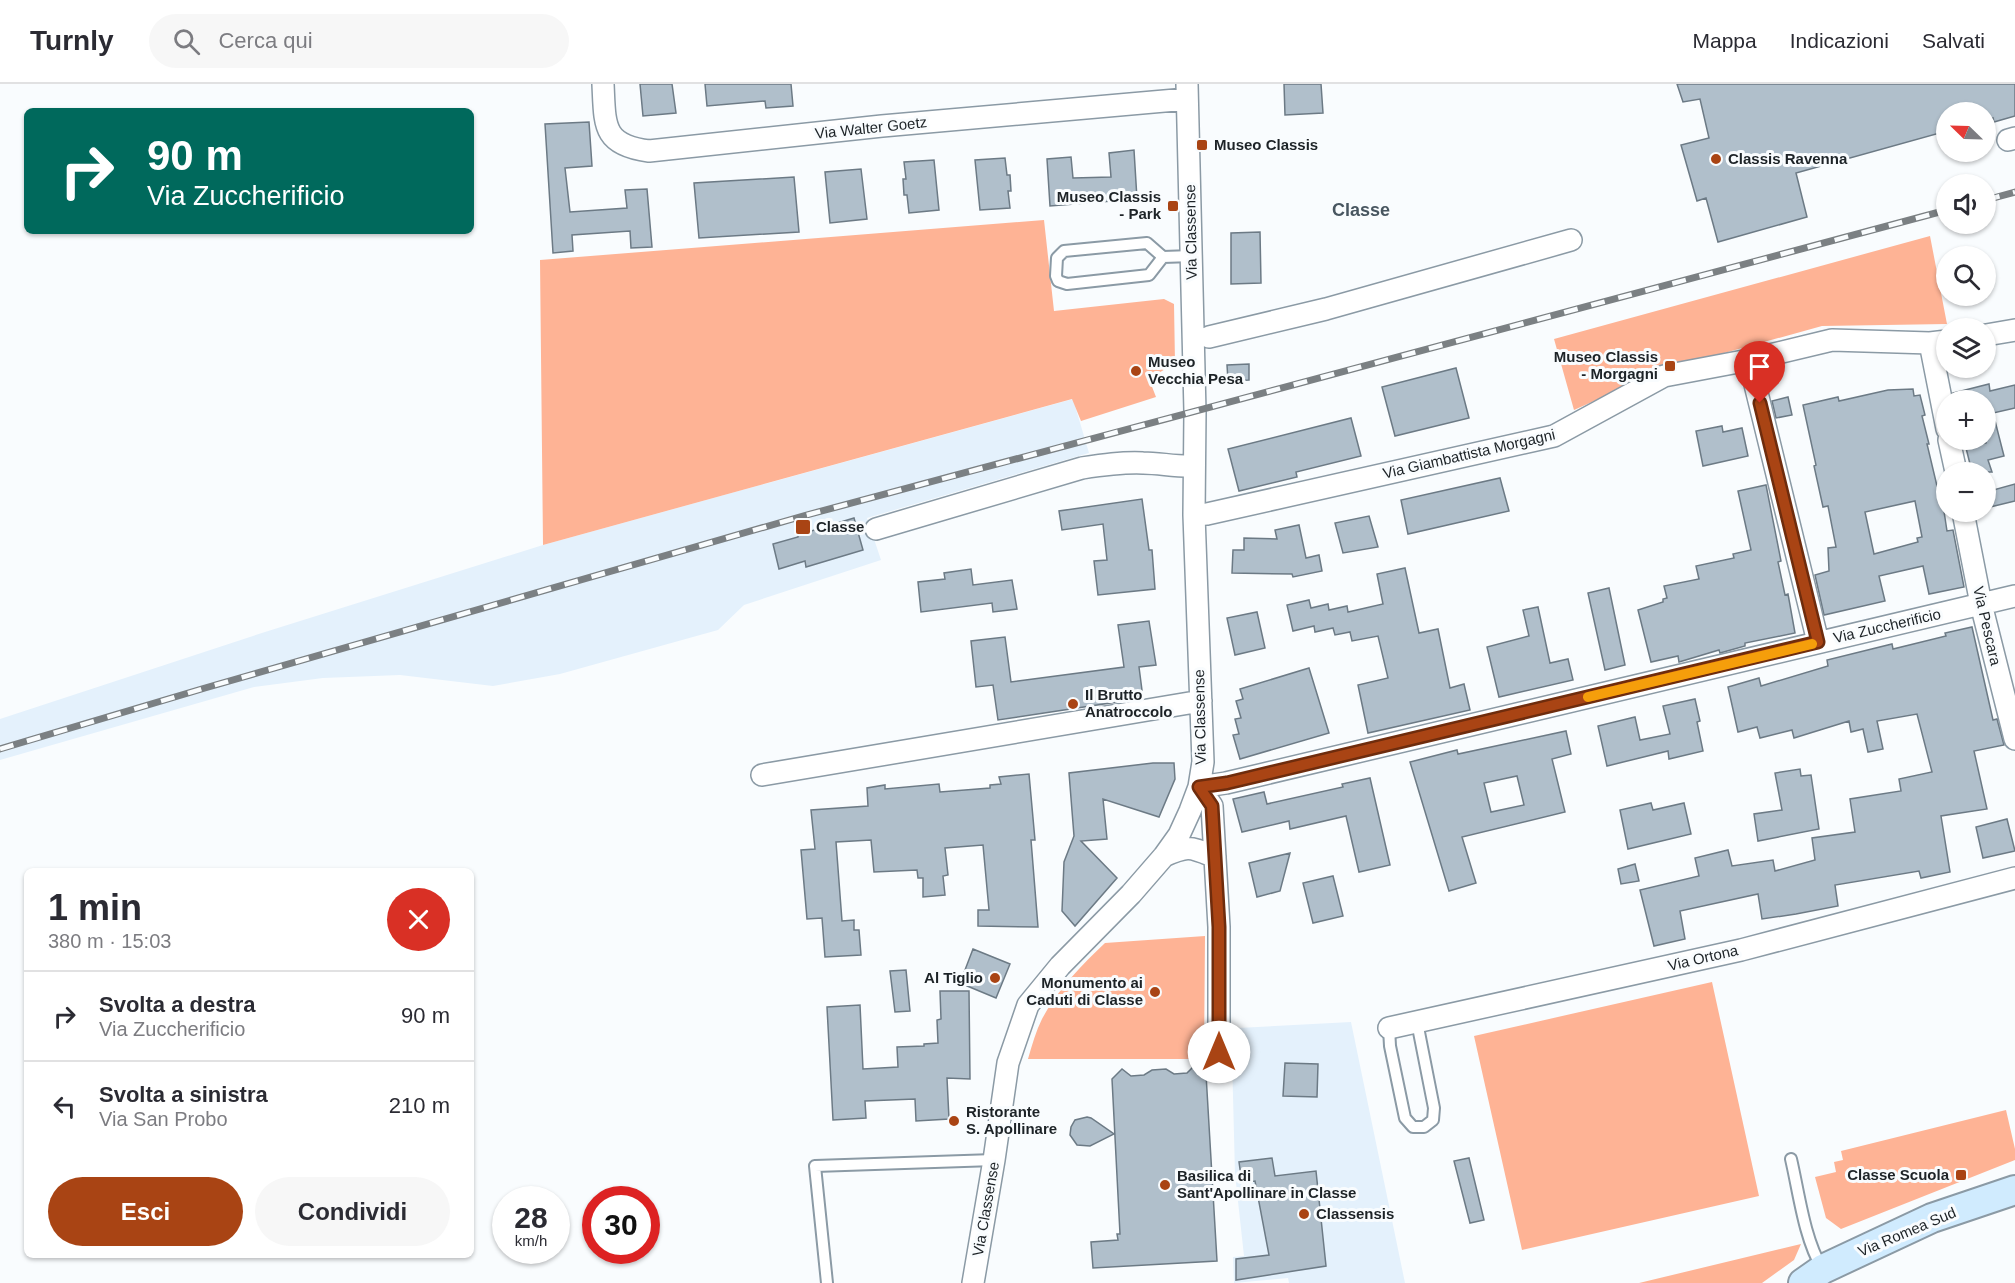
<!DOCTYPE html>
<html lang="it">
<head>
<meta charset="utf-8">
<style>
  body { margin:0; font-family:Arial,sans-serif; background:#f7f7f7; color:#2b2b33; height:100vh; display:flex; flex-direction:column; font-size:22px; white-space:nowrap }
  * { box-sizing:border-box; margin:0 }
  p { font-size:20px; color:#7c7c81 }
  .icon { flex:none; width:33px; height:33px; fill:none; stroke:currentColor; stroke-width:2; stroke-linecap:round; stroke-linejoin:round }
  .map { position:relative; flex:1; overflow:hidden }
  .drawer { position:absolute; left:24px; top:784px; width:450px; height:390px; display:flex; flex-direction:column; background:#fff; border-radius:9px; box-shadow:0 2px 4px #0004 }
  .drawer>* { flex:none }
  .banner { position:absolute; left:24px; top:24px; width:450px; height:126px; border-radius:9px; box-shadow:0 2px 4px #0004; background:#00695c; color:#fff; overflow:hidden }
  .needle { width:39px; rotate:293deg }
  .buttons { position:absolute; left:1936px; top:18px; display:grid; gap:12px }
  .buttons a { display:grid; place-items:center; width:60px; height:60px; border-radius:50%; background:#fff; box-shadow:0 2px 4px #0004; font-size:30px }
  .speed { position:absolute; left:492px; top:1102px; display:flex; gap:12px; font-size:30px; font-weight:700; text-align:center }
  .speed>* { display:grid; place-content:center; width:78px; height:78px; border-radius:50%; background:#fff; box-shadow:0 2px 4px #0004; line-height:1 }
  .speed small { font-size:15px; font-weight:400 }
  .speed .limit { border:9px solid #d22; background:#fff; color:#111 }
  .pin { position:absolute; display:grid; place-items:center; width:51px; height:51px; color:#fff; margin:-62px -26px; border-radius:50% 50% 50% 0; rotate:-45deg; box-shadow:0 0 6px #0007 }
  .pin .icon { rotate:45deg }
  .me { position:absolute; width:66px; margin:-33px; rotate:0deg; stroke-linejoin:round; filter:drop-shadow(0 0 4px #0008) }
  .turn { display:flex; align-items:center; gap:21px; height:126px; padding:0 24px; font-size:27px }
  .turn .icon { width:78px; height:78px; stroke-width:2.5 }
  .turn b { display:block; font-size:42px; line-height:51px }
  .round { display:grid; place-items:center; flex:none; width:63px; height:63px; border-radius:32px; background:#f7f7f7 }
  .headline { display:flex; align-items:center; justify-content:space-between; height:102px; padding:0 24px }
  h1 { font-size:36px; font-weight:800; line-height:45px }
  .cta { display:flex; gap:12px; margin-top:auto; padding:12px 24px }
  .cta a { flex:1; height:69px; border-radius:36px; background:#a94414; color:#fff; font-size:24px; font-weight:800; line-height:69px; text-align:center }
  .cta a+a { background:#f7f7f7; color:#2b2b33 }
  ul { padding:0; list-style:none }
  li { display:flex; align-items:center; gap:18px; height:90px; padding:0 24px; border-top:2px solid #e1e1e2 }
  li div { flex:1 }
  li b { display:block; font-size:22px }
  li em { font-style:normal }
  header { display:flex; align-items:center; gap:36px; box-sizing:border-box; height:84px; padding:0 30px; background:#fff; border-bottom:2px solid #e1e1e2 }
  header strong { font-size:28px }
  nav { display:flex; gap:33px; margin-inline-start:auto; font-size:21px }
  .search { width:420px; height:54px; background:#f7f7f7; display:flex; align-items:center; gap:15px; box-sizing:border-box; padding:0 21px; border-radius:33px; color:#7c7c81; font-size:22px }
  .map>svg:first-child { display:block }
</style>
</head>
<body>
<header>
<strong>Turnly</strong>
<div class="search"><svg class="icon" aria-label="search" viewBox="0 0 24 24"><circle cx="10" cy="10" r="6"/><path d="M15 15l6 6"/></svg>Cerca qui</div>
<nav><a>Mappa</a><a>Indicazioni</a><a>Salvati</a></nav>
</header>
<div class="map">
<svg width="2015" height="1199" viewBox="0 0 2015 1199">
  <rect width="100%" height="100%" fill="#f9fcfe"/>
  <!-- built -->
  <path fill="#e4f1fc" d="M1073 315 1089 369 867 434 881 476 744 521 718 546 560 590 493 602 400 591 323 594 254 603 0 676V635L265 548 543 461Z
    M1351 938 1405 1199H1289L1288 1194 1234 1199 1233 1173 1244 1172 1235 1090 1232 973H1238V944Z"/>
  <!-- green -->
  <path fill="#feb395" d="M1044 136 1054 227 1164 215 1174 220 1175 279 1149 295 1156 313 1081 337 1072 315 543 461 540 176Z
    M1930 152 1947 240 1822 242 1663 286 1574 326 1554 255Z
    M1205 852 1204 975H1028C1032 961 1036 947 1042 935 1057 906 1082 881 1105 859Z
    M1712 898 1759 1112 1522 1166 1474 952Z
    M2006 1026 2015 1065V1076L1841 1145 1826 1134 1815 1093 1836 1088 1834 1078 1843 1076 1841 1067Z
    M1801 1160 1794 1176 1762 1199H1639Z"/>
  <!-- building -->
  <path fill="#b0bfcb" stroke="#6c7a85" stroke-width="1.5" fill-rule="evenodd" d="M640 0H672L676 29 643 32Z
    M705 0H791L793 22 766 24 765 17 707 22Z
    M1284 0H1321L1323 29 1285 31Z
    M1677 0H2015V32L1994 38 1993 34 1986 36V28H1947V47L1796 89 1807 133 1718 158 1706 114 1697 117 1681 61 1709 54 1700 15 1683 18Z
    M589 38 592 82 565 84 570 128 627 124 625 106 647 105 652 163 631 164 630 147 572 151 573 167 553 169 545 40Z
    M1134 66 1137 115 1050 122 1047 75 1071 73 1073 94 1111 93 1109 69Z
    M1005 74 1007 91H1010L1011 107H1008L1010 124 980 126 975 76Z
    M934 76 939 126 909 129 907 111H904L903 95H906L904 78Z
    M861 85 867 135 830 139 825 88Z
    M794 93 799 148 699 154 694 99Z
    M1260 148 1261 199 1231 200V149Z
    M1249 280V296L1228 297 1227 281Z
    M1456 284 1469 334 1395 352 1382 303Z
    M1989 300 1990 307 2015 301V324L1993 329 2004 372 1988 376 1992 388H1972L1966 364 1986 359V316H1954L1953 309Z
    M1913 305 1914 312 1920 311 1925 331 1922 332 1929 360H1927L1937 402 1940 401 1947 447 1953 446 1964 503 1929 510 1923 482 1879 492 1885 517 1824 531 1815 491 1829 487 1828 464 1836 463 1828 422 1823 423 1814 382 1816 381 1803 321 1838 313 1839 317 1888 306ZM1915 417 1922 453 1917 454 1918 458 1874 470 1865 428Z
    M1788 313 1792 331 1776 334 1772 317Z
    M1351 334 1361 372 1296 388 1297 393 1239 407 1228 365Z
    M1722 342 1723 348 1742 344 1748 372 1703 382 1696 347Z
    M1500 394 1509 427 1408 450 1401 416Z
    M2015 400V417L1986 424V408Z
    M1766 401 1781 477 1778 478 1785 511 1788 510 1795 549 1745 559V562L1720 569 1719 566 1679 578 1678 572 1651 578 1638 526 1663 518V515L1667 514 1664 502 1699 495 1696 482 1734 474 1733 470 1751 466 1738 407Z
    M1142 415 1149 466H1152L1155 505 1098 511 1094 477 1107 476 1103 440 1062 446 1059 427Z
    M1369 432 1378 463 1343 469 1335 439Z
    M854 434 863 466 806 483 805 477 779 485 773 460 798 453V451Z
    M1299 441 1306 474 1319 471 1322 487 1293 493 1292 490 1232 489 1233 466H1244V454L1277 455 1275 446Z
    M1405 484 1419 549 1438 545 1450 604 1464 600 1470 626 1368 649 1358 601 1388 594 1378 552 1352 557 1350 548 1335 551 1333 544 1315 548 1314 542 1293 547 1287 521 1309 516 1311 524 1328 520 1329 526 1347 522 1348 528 1383 520 1377 490Z
    M971 485 973 501 1012 496 1017 525 993 528 992 519 921 528 918 498 945 495 944 489Z
    M1609 504 1625 581 1605 586 1588 509Z
    M1538 523 1550 579 1568 575 1573 596 1499 613 1487 563 1529 552 1523 526Z
    M1257 528 1265 564 1235 571 1227 534Z
    M1149 537 1156 581 1139 583 1143 614 998 636 993 601 976 603 971 557 1005 553 1011 598 1124 583 1118 541Z
    M1972 543 1993 636 1997 635 2004 661 1974 667 1987 725 1941 732 1950 788 1921 794 1919 787 1835 801 1838 822 1796 830 1762 835 1758 810 1680 827 1685 855 1654 862 1640 806 1699 792 1695 774 1728 766 1732 782 1773 776 1775 787 1815 776 1812 754 1855 748 1850 715 1901 707 1899 695 1932 688 1917 630 1877 637 1883 665 1868 668 1863 645 1851 648 1849 637 1794 654 1792 646 1760 654 1757 643 1738 648 1728 603 1759 594 1761 602 1828 582 1827 576 1892 560 1893 565 1946 552 1945 549Z
    M1309 584 1329 649 1240 675 1233 651 1239 650 1235 635 1241 634 1236 617 1243 615 1240 605Z
    M1695 615 1700 637 1697 638 1703 667 1669 675 1668 667 1607 682 1598 642 1635 633 1640 656 1670 650 1663 622Z
    M1566 647 1571 670 1552 675 1565 728 1462 753 1476 799 1449 807 1410 678 1457 666 1458 670ZM1517 692 1524 721 1491 728 1484 699Z
    M1153 679H1174L1175 695 1159 733 1103 715 1107 755 1081 757 1117 794 1075 842 1062 827 1064 778 1074 752 1069 689Z
    M1800 685 1801 692 1811 691 1819 745 1758 757 1754 730 1782 726 1775 689Z
    M1029 690 1035 756H1031L1038 843 978 842V826H989L983 761 945 764 948 791 943 792 945 811 923 813V794H918L917 786 874 788 871 756 836 758 842 837 854 836V846H859L861 871 825 873 822 834 807 835 801 766 815 765 811 726 868 722 867 704 885 701V705L939 700 940 708 990 704V701L1001 700 999 693Z
    M1370 694 1390 781 1359 788 1346 732 1290 745 1289 737 1242 748 1233 715 1264 708 1267 720 1343 703 1342 700Z
    M1651 719 1653 726 1684 719 1691 750 1628 765 1620 726Z
    M2007 735 2015 767 1983 774 1976 743Z
    M1290 769 1280 807 1257 813 1249 779Z
    M1635 780 1639 797 1621 800 1618 785Z
    M1333 792 1343 832 1313 839 1303 799Z
    M973 865 1010 880 996 914 960 899Z
    M906 886 910 927 895 928 890 887Z
    M940 907H969L970 995 947 994 949 1035 916 1037 915 1015 865 1017 866 1034 833 1036 827 923 860 921 863 985 898 983 897 963 924 962V960L938 959 937 936 941 935Z
    M1285 979 1318 980 1317 1013 1283 1012Z
    M1195 981 1206 990 1217 1177 1093 1184 1091 1158 1118 1156 1117 1150H1120L1112 995 1122 985 1131 992 1144 991 1152 986 1166 985 1174 990 1187 989Z
    M1087 1033 1091 1034 1114 1050 1090 1062 1077 1061 1070 1051 1071 1043 1075 1036Z
    M1272 1074 1275 1092 1316 1087 1326 1182 1236 1196V1175L1269 1171 1255 1097 1242 1099 1239 1078Z
    M1469 1074 1484 1136 1470 1139 1454 1077Z"/>
  <g fill="none" stroke-linecap="round" stroke-linejoin="round">
    <!-- lane casing -->
    <g stroke="#8b9aa5" stroke-width="14">
      <path id="lane" d="M1163 173 1149 191 1067 200 1058 197 1056 192 1057 174 1064 167 1147 159 1163 173 1192 172
        M1389 944 1390 962 1405 1034 1413 1043H1424L1433 1036 1434 1024 1417 938
        M1791 1075C1799 1109 1804 1154 1822 1184
        M827 1199 815 1082 994 1076"/>
    </g>
    <!-- street casing -->
    <g stroke="#8b9aa5" stroke-width="24">
      <path id="street" d="M603 0C605 41 602 61 649 67L882 42 1187 15
        M2008 56 2015 54
        M1986 251 2015 246
        M1209 253 1326 225 1571 156
        M1930 259 1947 345
        M1749 276 1818 558
        M1949 356 1956 388
        M1963 428 1981 520 2015 655
        M1194 431 1207 430 1554 352 1664 292 1749 276 1832 256 1930 259 1947 257
        M876 445 1082 384C1102 381 1122 378 1143 379 1160 379 1176 383 1194 382
        M762 691 1201 617
        M1199 703 1226 699 2015 512
        M1199 703 1212 722 1219 843V968
        M1164 772C1189 761 1190 763 1215 773
        M1389 944 1741 866 2015 794
        M973 1199 994 1076 1008 979 1028 921 1060 882 1131 810 1164 772 1179 751 1190 727 1199 703 1203 678 1194 431 1195 328 1187 0"/>
    </g>
    <!-- secondary casing -->
    <g stroke="#8b9aa5" stroke-width="32">
      <path id="secondary" d="M1803 1199 1823 1185 1932 1134 2015 1106"/>
    </g>
    <!-- lane -->
    <use href="#lane" stroke="#fff" stroke-width="10"/>
    <!-- street -->
    <use href="#street" stroke="#fff" stroke-width="21"/>
    <!-- secondary -->
    <use href="#secondary" stroke="#d0ebfe" stroke-width="28"/>
    <!-- rail casing -->
    <g stroke="#7b8083" stroke-width="7">
      <path id="rail" d="M1986 116 2015 108
        M0 665 205 604 803 432 1947 126"/>
    </g>
    <!-- rail -->
    <use href="#rail" stroke="#f9fcfe" stroke-width="4.5" stroke-dasharray="14" stroke-linecap="butt"/>
  </g>
  <g fill="none" stroke-linecap="round" stroke-linejoin="round">
    <!-- route casing -->
    <g stroke="#6e2c0d" stroke-width="15">
      <path id="route" d="M1219 968V843L1212 722 1199 703 1227 699 1818 558 1760 319"/>
    </g>
    <!-- route -->
    <use href="#route" stroke="#a94414" stroke-width="10"/>
    <!-- slow -->
    <path stroke="#f59e0b" stroke-width="10" d="M1588 613 1812 560"/>
  </g>
  <!-- markers -->
  <g fill="#a94414" stroke="#f9fcfe" stroke-width="2">
    <rect x="1196" y="55" width="12" height="12" rx="3"/>
    <circle cx="1716" cy="75" r="6"/>
    <rect x="1167" y="116" width="12" height="12" rx="3"/>
    <rect x="1664" y="276" width="12" height="12" rx="3"/>
    <circle cx="1136" cy="287" r="6"/>
    <rect x="795" y="435" width="16" height="16" rx="3"/>
    <circle cx="1073" cy="620" r="6"/>
    <circle cx="995" cy="894" r="6"/>
    <circle cx="1155" cy="908" r="6"/>
    <circle cx="954" cy="1037" r="6"/>
    <rect x="1955" y="1085" width="12" height="12" rx="3"/>
    <circle cx="1165" cy="1101" r="6"/>
    <circle cx="1304" cy="1130" r="6"/>
  </g>
  <g text-anchor="middle" stroke-width="6" stroke-linejoin="round" paint-order="stroke">
    <!-- street labels -->
    <g font-size="15" fill="#1d2327" stroke="#f9fcfe">
      <text transform="translate(871 44) rotate(-6)" y="5">Via Walter Goetz</text>
      <text transform="translate(1191 148) rotate(-91)" y="5">Via Classense</text>
      <text transform="translate(1469 370) rotate(-13)" y="5">Via Giambattista Morgagni</text>
      <text transform="translate(1887 542) rotate(-13)" y="5">Via Zuccherificio</text>
      <text transform="translate(1987 542) rotate(77)" y="5">Via Pescara</text>
      <text transform="translate(1200 633) rotate(-91)" y="5">Via Classense</text>
      <text transform="translate(1703 874) rotate(-13)" y="5">Via Ortona</text>
      <text transform="translate(986 1125) rotate(-80)" y="5">Via Classense</text>
      <text transform="translate(1907 1148) rotate(-23)" y="5">Via Romea Sud</text>
    </g>
    <!-- poi labels -->
    <g font-size="15" font-weight="bold" fill="#1d2327" stroke="#f9fcfe" text-anchor="start">
      <text x="1214" y="66">Museo Classis</text>
      <text x="1728" y="80">Classis Ravenna</text>
      <text x="1161" y="118" text-anchor="end">Museo Classis<tspan x="1161" dy="17">- Park</tspan></text>
      <text x="1658" y="278" text-anchor="end">Museo Classis<tspan x="1658" dy="17">- Morgagni</tspan></text>
      <text x="1148" y="283">Museo<tspan x="1148" dy="17">Vecchia Pesa</tspan></text>
      <text x="816" y="448">Classe</text>
      <text x="1085" y="616">Il Brutto<tspan x="1085" dy="17">Anatroccolo</tspan></text>
      <text x="983" y="899" text-anchor="end">Al Tiglio</text>
      <text x="1143" y="904" text-anchor="end">Monumento ai<tspan x="1143" dy="17">Caduti di Classe</tspan></text>
      <text x="966" y="1033">Ristorante<tspan x="966" dy="17">S. Apollinare</tspan></text>
      <text x="1949" y="1096" text-anchor="end">Classe Scuola</text>
      <text x="1177" y="1097">Basilica di<tspan x="1177" dy="17">Sant'Apollinare in Classe</tspan></text>
      <text x="1316" y="1135">Classensis</text>
    </g>
    <!-- quarter labels -->
    <g font-size="18" font-weight="bold" fill="#485660" stroke="#f9fcfe">
      <text x="1361" y="132">Classe</text>
    </g>
  </g>
</svg>
<div class="buttons">
<a><svg class="needle" viewBox="-14 -14 28 28"><path d="M0-13l5 13h-10z" fill="#e53935"/><path d="M0 13l5-13h-10z" fill="#7c7c81"/></svg></a>
<a><svg class="icon" aria-label="sound" viewBox="0 0 24 24"><path d="M4 9h4l5-4v14l-5-4H4zM17 9q2 3 0 6"/></svg></a>
<a><svg class="icon" aria-label="search" viewBox="0 0 24 24"><circle cx="10" cy="10" r="6"/><path d="M15 15l6 6"/></svg></a>
<a><svg class="icon" aria-label="layers" viewBox="0 0 24 24"><path d="M12 4l9 5-9 5-9-5zM3 14l9 5 9-5"/></svg></a>
<a>+</a>
<a>−</a>
</div>
<div class="speed"><div>28<small>km/h</small></div><div class="limit">30</div></div>
<div class="pin" style="left:1760px;top:319px;background:#d93025"><svg class="icon" aria-label="arrive" viewBox="0 0 24 24"><path d="M6 21V4h12l-3 4 3 4H6"/></svg></div>
<svg class="me" style="left:1219px;top:968px" viewBox="-20 -20 40 40"><circle r="19" fill="#fff"/><path d="M0-13L10 11 0 6-10 11z" fill="#a94414"/></svg>
<div class="banner">
<div class="turn"><svg class="icon" aria-label="right" viewBox="0 0 24 24"><path d="M7 20v-9h11M14 6l5 5-5 5"/></svg><div><b>90 m</b>Via Zuccherificio</div></div>
</div>
<section class="drawer">
<div class="headline"><div><h1>1 min</h1><p>380 m · 15:03</p></div><a class="round" style="background:#d93025;color:#fff"><svg class="icon" aria-label="close" viewBox="0 0 24 24"><path d="M6 6l12 12M18 6L6 18"/></svg></a></div>
<ul>
<li><svg class="icon" aria-label="right" viewBox="0 0 24 24"><path d="M7 20v-9h11M14 6l5 5-5 5"/></svg><div><b>Svolta a destra</b><p>Via Zuccherificio</p></div><em>90 m</em></li>
<li><svg class="icon" aria-label="left" viewBox="0 0 24 24"><path d="M17 20v-9H6M10 6l-5 5 5 5"/></svg><div><b>Svolta a sinistra</b><p>Via San Probo</p></div><em>210 m</em></li>
</ul>
<div class="cta"><a>Esci</a><a>Condividi</a></div>
</section>
</div>
</body>
</html>
